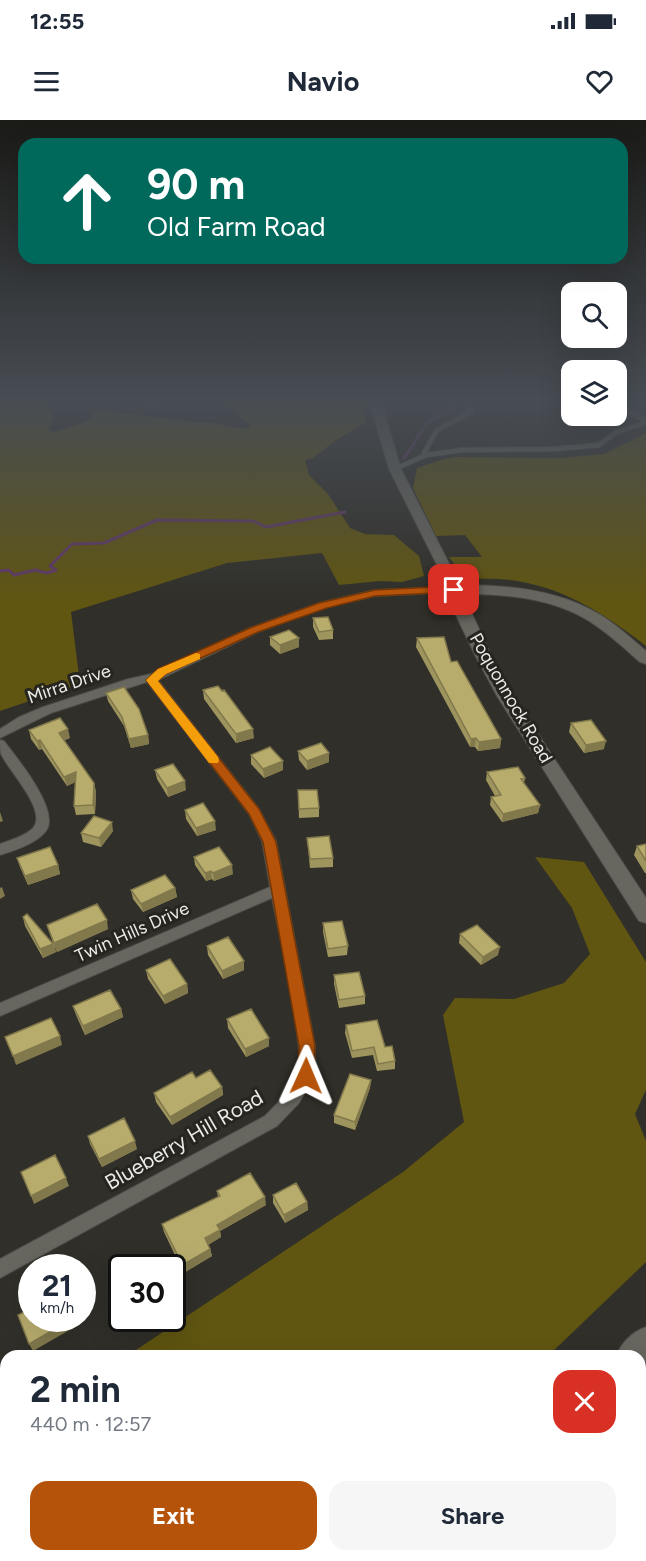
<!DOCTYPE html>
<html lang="en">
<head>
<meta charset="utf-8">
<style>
  body { margin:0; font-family:Figtree,sans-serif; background:#f6f6f7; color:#1f2937; height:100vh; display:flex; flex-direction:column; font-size:22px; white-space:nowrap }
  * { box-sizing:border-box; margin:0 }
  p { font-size:20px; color:#747a83 }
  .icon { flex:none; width:33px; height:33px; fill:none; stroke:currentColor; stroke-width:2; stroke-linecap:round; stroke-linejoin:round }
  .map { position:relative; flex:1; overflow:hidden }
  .sheet { position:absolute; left:0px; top:1230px; width:646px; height:212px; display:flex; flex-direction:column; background:#fff; border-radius:18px 18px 0 0; box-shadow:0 6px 24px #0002 }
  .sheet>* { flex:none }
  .top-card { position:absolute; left:18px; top:18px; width:610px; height:126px; border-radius:18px; box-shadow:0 6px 24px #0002; background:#00695c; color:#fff; overflow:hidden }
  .tools { position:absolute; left:561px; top:162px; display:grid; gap:12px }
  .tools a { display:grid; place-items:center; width:66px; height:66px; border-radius:12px; background:#fff; box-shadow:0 6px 24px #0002; font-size:30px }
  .speed { position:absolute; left:18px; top:1134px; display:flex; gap:12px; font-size:30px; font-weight:700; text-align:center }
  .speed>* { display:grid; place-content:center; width:78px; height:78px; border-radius:50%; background:#fff; box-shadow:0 6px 24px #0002; line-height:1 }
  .speed small { font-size:15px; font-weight:400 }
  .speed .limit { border:3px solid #111; border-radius:9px; background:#fff; color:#111 }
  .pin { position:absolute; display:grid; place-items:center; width:51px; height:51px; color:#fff; margin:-26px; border-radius:12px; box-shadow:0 3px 9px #0006 }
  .me { position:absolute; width:66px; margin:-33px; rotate:1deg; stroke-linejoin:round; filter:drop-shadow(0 0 4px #0008) }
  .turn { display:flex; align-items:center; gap:21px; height:126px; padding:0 30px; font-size:27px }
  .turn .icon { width:78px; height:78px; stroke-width:2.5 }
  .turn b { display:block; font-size:42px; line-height:51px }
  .round { display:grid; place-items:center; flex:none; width:63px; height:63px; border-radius:18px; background:#f6f6f7 }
  .headline { display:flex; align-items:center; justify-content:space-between; height:102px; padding:0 30px }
  h1 { font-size:36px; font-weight:700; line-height:45px }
  .action { display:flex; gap:12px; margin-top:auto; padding:12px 30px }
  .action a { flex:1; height:69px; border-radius:18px; background:#b45309; color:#fff; font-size:24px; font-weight:700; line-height:69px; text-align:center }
  .action a+a { background:#f6f6f7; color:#1f2937 }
  .status { display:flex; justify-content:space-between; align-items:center; height:42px; padding:0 30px; background:#fff; direction:ltr }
  .status svg { height:16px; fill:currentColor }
  header { display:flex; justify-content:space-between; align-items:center; height:78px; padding:0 30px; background:#fff; font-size:27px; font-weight:700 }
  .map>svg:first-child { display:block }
</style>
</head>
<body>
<div class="status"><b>12:55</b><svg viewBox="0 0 49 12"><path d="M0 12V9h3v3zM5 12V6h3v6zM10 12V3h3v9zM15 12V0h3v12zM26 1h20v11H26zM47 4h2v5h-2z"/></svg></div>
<header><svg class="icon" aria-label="menu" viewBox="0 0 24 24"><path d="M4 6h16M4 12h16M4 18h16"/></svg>Navio<svg class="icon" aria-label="heart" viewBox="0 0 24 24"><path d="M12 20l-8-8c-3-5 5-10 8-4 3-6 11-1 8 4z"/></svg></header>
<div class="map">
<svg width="646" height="1441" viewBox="0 0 646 1441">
  <rect width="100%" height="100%" fill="#302f29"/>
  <!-- forest -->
  <path fill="#605511" d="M228 281H254L255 285 268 281H363L366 302 336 320 313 338 305 340 309 355 328 374 350 408 365 414 394 415 419 436 424 456 402 462 380 461 339 465 322 433 227 443 71 492 80 564 0 591V284L40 285 50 290 53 296 49 310 55 312 90 300 95 290 203 303C220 301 232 311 250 308L249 304 225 283Z
    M646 313V526C592 485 544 455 473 459L455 445 449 437H482L465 415 436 416 413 368 417 348 444 339 456 337 561 338 604 334Z
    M535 737 584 742 646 842V970L635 994 646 1021V1142L548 1236H127L403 1052 464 1002 443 895 455 878 514 879 564 863 590 834 572 788Z
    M646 1281V1441H486L492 1436H640V1287Z
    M6 1317V1436H308L302 1441H0V1321Z"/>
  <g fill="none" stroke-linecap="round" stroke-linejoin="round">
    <!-- stream -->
    <path stroke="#603964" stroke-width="3" d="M404 338C424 312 419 300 455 291L451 281
      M0 451 9 450 14 455 35 450 47 453 56 450 50 446 72 424 104 423 157 400 253 401 266 407 345 392"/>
    <!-- lane casing -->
    <g stroke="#4b4a45" stroke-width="6">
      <path id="lane" d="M616 285 646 301
        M426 335 424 333 437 310 471 292 463 281
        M395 349 426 335 462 330 555 329 599 325 615 313 646 302"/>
    </g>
    <!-- street casing -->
    <g stroke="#4b4a45" stroke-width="2">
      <path id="street" d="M454 467 459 470 458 472 375 476 326 487 258 512 158 560 259 689 276 721 315 926 314 956 299 983 277 1006 0 1158V1139L265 996C276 984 291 972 297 956 307 932 278 810 272 778L0 896V883L270 767 262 721 249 694 147 562 51 593 0 618V609L19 597 43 587 128 559 151 554 250 508 319 483 375 470Z
        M0 620 4 621C17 638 61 691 46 711 37 723 14 731 0 735V724C10 720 26 716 33 708 48 690 7 649 1 634 0 630 0 624 0 620Z"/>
    </g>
    <!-- secondary casing -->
    <g stroke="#4b4a45" stroke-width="2">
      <path id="secondary" d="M369 281H381L401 349 460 465C507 465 557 469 599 494 616 504 631 518 646 531V544L640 542C624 528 608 513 589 501 552 478 506 474 463 474L491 535 513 576 646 778V803L639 801 497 576 475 535 451 485 442 455 389 349Z
        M646 1207V1241L641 1246 640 1236H616C622 1222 632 1212 646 1207Z
        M403 1436H440L438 1441H401Z"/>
    </g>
    <!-- path -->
    <path stroke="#81817c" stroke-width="2" stroke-dasharray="3 3" stroke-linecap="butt" d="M133 281 153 284 187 281"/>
    <!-- lane -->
    <use href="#lane" stroke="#67665f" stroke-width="4.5"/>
    <!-- street -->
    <use href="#street" fill="#67665f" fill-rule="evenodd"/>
    <!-- secondary -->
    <use href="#secondary" fill="#67665f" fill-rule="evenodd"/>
  </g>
  <!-- wall -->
  <path fill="#9e945e" d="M313 498 333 510V519L319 520 313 507Z
    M270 517 299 518V527L280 534 270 525Z
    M417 518 451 542 501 619 500 628 478 631 475 627H470L416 527Z
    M203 570 254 618 236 623 204 579Z
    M106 573 148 615 149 624 131 628 124 606 108 581Z
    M571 603 604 629 584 633 569 612Z
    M29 610 70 618 64 620 94 663 96 672 95 694 76 695 74 686 75 662 67 666 42 629 39 630 31 619Z
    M298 631 329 642 307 650 299 640Z
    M251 635 283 650 264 658 251 644Z
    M155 650 186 670 168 677 157 659Z
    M487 652 525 658 524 663 540 685 538 693 502 702 490 685 491 677 495 676 486 660Z
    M298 670 319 688V697L299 698Z
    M185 690 216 710 197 716 186 699Z
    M113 711 101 727 83 722 81 713Z
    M307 718 333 738V747L310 748Z
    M646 724V753H645L634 735 637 726Z
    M194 737 233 754 214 761 212 759 206 761 195 745Z
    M17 738 58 745 60 754 28 765 20 747Z
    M175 768 177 777 143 792 133 779 131 770Z
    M23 797 53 823 47 805 108 809 57 832 54 824 56 832 43 838 25 806Z
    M323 803 348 826 347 835 328 837 323 812Z
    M460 814 498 835 481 845 459 823Z
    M207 826 244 850 223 859 208 835Z
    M146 850 187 864 188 873 165 884 148 859Z
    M334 855 365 876V884L339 888 334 864Z
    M73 886 121 889 123 897 85 915 76 895Z
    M227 899 269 926 246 937 228 908Z
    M346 905 385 927 395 941V949L377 951 373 935 352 938 345 913Z
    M196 958 222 967 223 975 172 1005 156 982 154 973Z
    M371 960 370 968 355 1010 334 1003V995Z
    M88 1016 137 1029 102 1047 90 1024Z
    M217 1071 266 1085 220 1111 221 1117 208 1125 210 1129 212 1136 182 1154 184 1158 186 1165 175 1135 164 1112 162 1104 218 1077Z
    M273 1075 307 1082 308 1090 285 1103 273 1083Z"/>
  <!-- shaded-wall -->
  <path fill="#81784c" d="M299 518V527L280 534V525Z
    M68 609 70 618 61 622 59 613Z
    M253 609 254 618 236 623V614Z
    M148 615 149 624 131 628 129 619Z
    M476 618 475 627H470L471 619Z
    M501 619 500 628 478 631 479 622Z
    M40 620 42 629 39 630 37 621Z
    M606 621 604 629 584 633 586 625Z
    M329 633V642L307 650V641Z
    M283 641V650L264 658 263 649Z
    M76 652 78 661 67 666 64 657Z
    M185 661 186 670 168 677 167 668Z
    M94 663 96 672 95 694 93 685Z
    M540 685 538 693 502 702 503 694Z
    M0 692 3 701 0 702Z
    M215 701 216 710 197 716 196 708Z
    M112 702 113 711 101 727 99 718Z
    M58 745 60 754 28 765 25 756Z
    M232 745 233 754 214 761 213 753Z
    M211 751 212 759 206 761 205 753Z
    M2 767 5 776 0 779V768Z
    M175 768 177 777 143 792 141 784Z
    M107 800 108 809 57 832 54 823Z
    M53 824 56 832 43 838 40 829Z
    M500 827 498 835 481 845 483 837Z
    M244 841V850L223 859 222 851Z
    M187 864 188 873 165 884 163 876Z
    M121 889 123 897 85 915 83 906Z
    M60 916 62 925 16 945 13 936Z
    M269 918V926L246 937 245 929Z
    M371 960 370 968 355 1010V1002Z
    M222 967 223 975 172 1005 170 997Z
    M135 1021 137 1029 102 1047 99 1039Z
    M66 1058 69 1066 34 1084 31 1076Z
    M265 1077 266 1085 220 1111 221 1117 206 1126 205 1118 217 1105Z
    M307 1082 308 1090 285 1103 284 1095Z
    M210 1129 212 1136 180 1155 179 1147Z
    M184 1158 186 1165 172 1173V1165Z
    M74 1198H77L80 1204 33 1231 29 1224Z"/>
  <!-- building -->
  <path fill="#b8ac6d" stroke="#81784c" stroke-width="1.5" d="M328 497 333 510 319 512 313 498Z
    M289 510 299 518 280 525 270 517Z
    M444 517 451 542 457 541 501 619 479 622 476 618 471 619 417 518Z
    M218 566 222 571 224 570 253 609 236 614 203 570Z
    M124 567 139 589 148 615 129 619 122 597 106 573Z
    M60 598 68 609 59 613 94 663 93 685 74 686 76 652 64 657 40 620 37 621 29 610Z
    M591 600 606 621 586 625 571 603Z
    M321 623 329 633 307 641 298 631Z
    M270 627 283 641 263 649 251 635Z
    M173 644 185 661 167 668 155 650Z
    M518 647 525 658 521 659 540 685 503 694 491 677 501 675 487 652Z
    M298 670H317L319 688 299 689Z
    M203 683 215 701 196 708 185 690Z
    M94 696 112 702 99 718 81 713Z
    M329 716 333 738 310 739 307 718Z
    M646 724V741L637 726Z
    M50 727 58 745 25 756 17 738Z
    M219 727 232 745 213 753 211 751 205 753 194 737Z
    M165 755 175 768 141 784 131 770Z
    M97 784 107 800 54 823 47 805Z
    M27 794 53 824 40 829 23 797Z
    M342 801 348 826 328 829 323 803Z
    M477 805 500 827 483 837 460 814Z
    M228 817 244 841 222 851 207 826Z
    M170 839 187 864 163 876 146 850Z
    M359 852 365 876 339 880 334 855Z
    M110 870 121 889 83 906 73 886Z
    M251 889 269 918 245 929 227 899Z
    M51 898 60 916 13 936 5 917Z
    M377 900 385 927 392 926 395 941 378 944 374 927 352 931 346 905Z
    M210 950 222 967 170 997 154 973 192 952 196 958Z
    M350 954 371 960 355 1002 334 995Z
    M124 998 135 1021 99 1039 88 1016Z
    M55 1035 66 1058 31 1076 21 1052Z
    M250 1053 265 1077 217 1105 220 1110 205 1118 210 1129 179 1147 184 1158 172 1165V1148L154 1147 177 1134 162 1104 220 1076 217 1071Z
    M296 1063 307 1082 284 1095 273 1075Z
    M32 1188V1198H74L29 1224 18 1195Z"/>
  <!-- sky -->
  <linearGradient id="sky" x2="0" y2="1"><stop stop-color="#1a1a17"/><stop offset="0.58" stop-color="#484d54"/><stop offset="1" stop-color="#484d54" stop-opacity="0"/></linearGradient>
  <rect width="646" height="483" fill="url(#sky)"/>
  <!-- route -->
  <path fill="#b45309" stroke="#753606" stroke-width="1.5" d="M454 466 458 467V472L375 476 327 488 258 512 166 554 158 561 259 689 276 722 315 926 314 956 312 961 306 963 300 961 298 956 299 926 263 722 249 694 146 560 158 549 250 508 319 483 375 470Z"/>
  <!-- slow -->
  <path fill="#f59e0b" d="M196 533 200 534V539L166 554 158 561 218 637 219 640 218 643H209L146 560 158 549Z"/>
  <g text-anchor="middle" stroke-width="6" stroke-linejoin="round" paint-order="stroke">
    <!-- street labels -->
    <g font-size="18" fill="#ebebe7" stroke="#26251f">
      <text transform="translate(69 564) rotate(-19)" y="6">Mirra Drive</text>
      <text transform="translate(511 578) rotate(60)" y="6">Poquonnock Road</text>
      <text transform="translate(132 812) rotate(-24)" y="6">Twin Hills Drive</text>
    </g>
    <!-- near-street labels -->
    <g font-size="21" fill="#ebebe7" stroke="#26251f">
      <text transform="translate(184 1020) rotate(-30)" y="7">Blueberry Hill Road</text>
    </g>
  </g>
</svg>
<div class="tools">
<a><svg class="icon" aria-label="search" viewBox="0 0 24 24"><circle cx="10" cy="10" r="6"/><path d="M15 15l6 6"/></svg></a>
<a><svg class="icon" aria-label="layers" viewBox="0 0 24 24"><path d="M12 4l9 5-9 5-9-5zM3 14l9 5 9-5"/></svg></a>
</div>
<div class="speed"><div>21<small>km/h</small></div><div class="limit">30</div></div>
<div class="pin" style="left:454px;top:470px;background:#d93025"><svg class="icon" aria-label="arrive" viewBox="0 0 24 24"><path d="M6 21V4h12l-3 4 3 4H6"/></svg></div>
<svg class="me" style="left:306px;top:956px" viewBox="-20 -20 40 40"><path d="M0-17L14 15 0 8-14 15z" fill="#b45309" stroke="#fff" stroke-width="4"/></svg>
<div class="top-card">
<div class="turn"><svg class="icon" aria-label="ahead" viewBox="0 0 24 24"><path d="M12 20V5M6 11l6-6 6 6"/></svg><div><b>90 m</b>Old Farm Road</div></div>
</div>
<section class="sheet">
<div class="headline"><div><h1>2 min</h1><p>440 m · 12:57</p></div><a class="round" style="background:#d93025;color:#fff"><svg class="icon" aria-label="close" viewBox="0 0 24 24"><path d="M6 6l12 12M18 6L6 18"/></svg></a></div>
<div class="action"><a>Exit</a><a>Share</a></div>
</section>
</div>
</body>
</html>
